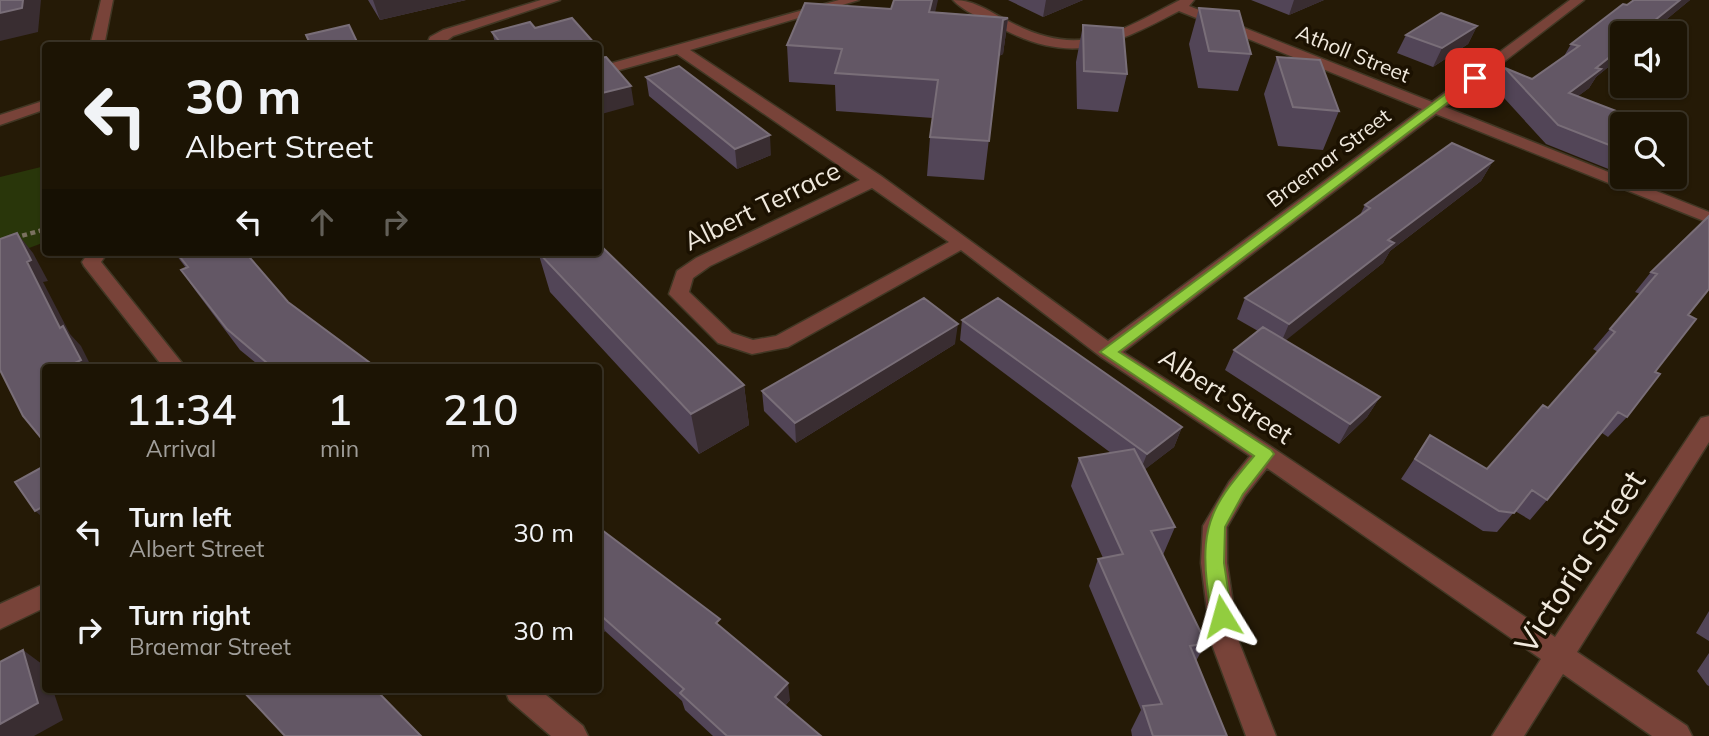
<!DOCTYPE html>
<html lang="en">
<head>
<meta charset="utf-8">
<style>
  body { margin:0; font-family:Mulish,sans-serif; background:#251d0e; color:#f1f3f6; height:100vh; display:flex; flex-direction:column; font-size:26px; white-space:nowrap }
  * { box-sizing:border-box; margin:0 }
  p { font-size:23px; color:#a09e9a }
  .icon { flex:none; width:38px; height:38px; fill:none; stroke:currentColor; stroke-width:2; stroke-linecap:round; stroke-linejoin:round }
  .map { position:relative; flex:1; overflow:hidden }
  .panel { position:absolute; left:42px; top:364px; width:560px; height:329px; display:flex; flex-direction:column; background:#1c1404; border-radius:7px; box-shadow:0 2px 5px #0004,0 0 0 2px #3a3326 }
  .panel>* { flex:none }
  .hud { position:absolute; left:42px; top:42px; width:560px; height:214px; border-radius:7px; box-shadow:0 2px 5px #0004,0 0 0 2px #3a3326; background:#1c1404; color:#f1f3f6; overflow:hidden }
  .fabs { position:absolute; left:1610px; top:21px; display:grid; gap:14px }
  .fabs a { display:grid; place-items:center; width:77px; height:77px; border-radius:7px; background:#1c1404; box-shadow:0 2px 5px #0004,0 0 0 2px #3a3326; font-size:35px }
  .pin { position:absolute; display:grid; place-items:center; width:60px; height:60px; color:#fff; margin:-30px; border-radius:14px; box-shadow:0 4px 10px #0006 }
  .me { position:absolute; width:77px; margin:-38px; rotate:352deg; stroke-linejoin:round; filter:drop-shadow(0 0 5px #0008) }
  .turn { display:flex; align-items:center; gap:24px; height:147px; padding:0 28px; font-size:32px }
  .turn .icon { width:91px; height:91px; stroke-width:2.5 }
  .turn b { display:block; font-size:49px; line-height:60px }
  .lanes { display:flex; align-items:center; height:66px; padding:0 28px; background:#0003; justify-content:center; gap:35px; direction:ltr }
  .lanes .off { opacity:.35 }
  .eta { display:flex; justify-content:space-evenly; align-items:center; height:119px; text-align:center }
  .eta b { font-size:42px; font-weight:600; line-height:49px }
  ul { padding:0; list-style:none }
  li { display:flex; align-items:center; gap:21px; height:98px; padding:0 28px }
  li div { flex:1 }
  li b { display:block; font-size:26px }
  li em { font-style:normal }
  .map>svg:first-child { display:block }
</style>
</head>
<body>
<div class="map">
<svg width="1709" height="736" viewBox="0 0 1709 736">
  <rect width="100%" height="100%" fill="#251a06"/>
  <!-- green -->
  <path fill="#29360a" d="M45 166V242L0 259V177Z"/>
  <g fill="none" stroke-linecap="round" stroke-linejoin="round">
    <!-- minor casing -->
    <g stroke="#413724" stroke-width="3">
      <path id="minor" d="M101 0H113L104 46H90Z
        M541 0H560L453 36 440 46H426L430 37 443 30Z
        M839 0H859L690 50 881 176 1108 341 1422 109 1179 11C1108 48 1070 66 995 25 981 18 963 11 953 0 976 0 991 13 1012 23 1082 59 1117 32 1180 0H1194L1189 6 1432 102 1570 0H1584L1445 107 1709 212V223L1436 114 1123 352 1273 448 1555 637 1701 418 1709 416V442L1577 652 1687 726 1692 736H1652L1563 674 1524 736H1492L1541 659 1267 468 1245 496 1227 527V563L1239 642 1276 736H1246L1211 642 1201 563 1203 526 1229 482 1250 456 1101 357 961 250 788 347 752 354 718 343 669 294 677 271 696 258 860 180 677 54 598 76V67ZM872 188 949 242 776 336 753 340 732 333 689 292 693 278 710 266Z
        M46 100V109L0 125V115Z
        M89 252H108L101 262 186 368H164L84 266 82 262Z
        M46 583V607L0 629V604Z
        M505 690H540L583 726 588 736H551L509 700Z"/>
    </g>
    <!-- path -->
    <path stroke="#7a7160" stroke-width="4.5" stroke-dasharray="5 3.5" stroke-linecap="butt" d="M14 238 46 229"/>
    <!-- minor -->
    <use href="#minor" fill="#784339" fill-rule="evenodd"/>
  </g>
  <!-- wall -->
  <path fill="#524557" d="M368 0H466L380 20Z
    M1008 0H1083L1043 17Z
    M1251 0H1324L1289 15Z
    M1634 0H1690L1596 77 1589 88 1578 96 1622 124V167L1616 172 1546 144 1494 87 1505 68 1532 79 1563 58 1571 44Z
    M1199 8 1251 54 1238 91 1198 88 1189 44Z
    M935 12 1008 18 1003 54 999 56 984 180 927 176 930 137 933 118 836 111 835 85 789 82 787 45Z
    M1083 25 1127 74 1118 112 1077 109 1076 62Z
    M1477 26 1468 44 1433 67 1397 53 1406 35Z
    M535 28 596 46H496L492 32Z
    M1277 57 1339 111 1323 150 1278 146 1264 94Z
    M646 77 771 155 737 169 649 96Z
    M1493 161 1481 181 1390 251 1383 263 1285 340 1380 397 1367 417 1339 444 1225 370 1234 350 1258 331 1237 319 1245 298 1360 215 1365 205Z
    M1709 216 1688 315 1655 372 1627 417 1608 437 1602 433 1547 500 1530 520 1515 511 1497 532 1483 531 1401 479 1430 435 1487 469 1548 408 1598 352 1593 349 1640 294 1635 292 1651 272Z
    M174 252H245L288 302 377 368H262L240 350 195 290 181 270 186 268Z
    M538 252 744 385 749 425 699 454 550 292Z
    M962 320 1182 427 1174 447 1145 469 1175 527 1163 555 1206 643 1196 661 1227 736H1132L1131 730 1141 710 1089 586 1098 559 1103 558 1071 486 1079 458 1111 453 960 340Z
    M955 344 796 443 764 411 762 391Z
    M598 527 721 628 790 700 785 706 821 736H713L685 710 682 701 605 631 600 635 598 634Z
    M1709 611V641L1696 633Z
    M1709 653V686L1707 685 1697 671Z"/>
  <!-- shaded-wall -->
  <path fill="#392d31" d="M23 0H41L38 32 0 41V13Z
    M373 0H466L380 20Z
    M932 0H938L927 48 929 12Z
    M1046 0H1083L1043 17Z
    M1294 0H1324L1289 15Z
    M1680 0H1690L1650 33H1639Z
    M1008 18 1003 54 998 56 1003 20Z
    M1477 26 1468 44 1433 67 1442 48Z
    M1622 47V56L1596 77 1589 88 1557 112 1569 93 1596 68Z
    M631 86 634 105 598 115V94Z
    M770 135 771 155 737 169 735 149Z
    M1493 161 1481 181 1390 251 1383 263 1280 345 1289 324 1388 240Z
    M17 233 33 253 48 281 43 282 70 334 81 346 92 368H65L60 328 27 262Z
    M958 324 955 344 796 443 795 423Z
    M744 385 749 425 699 454 691 414Z
    M1380 397 1367 417 1339 444 1350 424Z
    M1182 427 1174 447 1139 474 1147 454Z
    M46 505V520L35 511Z
    M598 614 605 631 600 635 598 630Z
    M23 650 46 667V690H53L63 720 34 736H0V724Z
    M788 683 790 700 777 714 775 697Z"/>
  <!-- building -->
  <path fill="#635765" stroke="#796e78" stroke-width="2" d="M0 0H23L22 8 0 13Z
    M894 0H932L929 12 1008 18 1003 20 989 141 930 137 938 80 835 73 842 49 787 45 805 3 891 9Z
    M1634 0H1680L1639 33H1622V47L1596 68 1601 69 1569 93 1650 124H1622V150L1558 125 1505 68 1532 79 1579 46 1571 44 1623 4 1627 5Z
    M1199 8 1239 11 1251 54 1209 51Z
    M1441 13 1477 26 1442 48 1406 35Z
    M572 18 596 45 503 46 492 32 530 22 535 28Z
    M349 25 359 46H311L306 35Z
    M1083 25 1123 28 1127 74 1084 71Z
    M606 57 631 86 598 94V58Z
    M1277 57 1320 60 1339 111 1293 107Z
    M679 66 770 135 735 149 646 77Z
    M1452 143 1493 161 1388 240 1394 243 1289 324 1245 298 1370 208 1365 205Z
    M1709 216V289L1688 315 1696 319 1655 372 1660 374 1627 417 1618 412 1547 500 1532 490 1514 513 1499 511 1415 459 1430 435 1487 469 1543 405 1548 408 1615 332 1610 329 1657 274 1651 272Z
    M17 233 31 260 27 262 60 328 63 326 81 360 65 368H46V444L23 416 0 370V239Z
    M598 243 744 385 691 414 538 252H598Z
    M176 252H245L288 302 377 368H273L227 329 181 270 188 267Z
    M924 298 958 324 795 423 762 391Z
    M998 298 1182 427 1147 454 962 320Z
    M1263 327 1380 397 1350 424 1234 350Z
    M1134 449 1175 527 1151 531 1206 643 1190 646 1227 736H1153L1143 706 1162 704 1098 559 1123 554 1079 458Z
    M46 465V505L35 511 15 482Z
    M598 527 720 619 716 623 788 683 775 697 821 736H727L680 693 684 689 598 613Z
    M23 650 38 703 0 724V662Z
    M242 690H376L421 736H285Z"/>
  <!-- route -->
  <path fill="#92cd3f" stroke="#5f8529" stroke-width="2" d="M1471 75 1480 78 1119 352 1271 450 1274 454 1243 494 1225 527 1224 563 1232 616 1229 622 1222 625 1214 622C1209 611 1209 597 1207 584 1200 522 1215 502 1254 456L1100 352Z"/>
  <g text-anchor="middle" stroke-width="7" stroke-linejoin="round" paint-order="stroke">
    <!-- far-street labels -->
    <g font-size="21" fill="#f0e9dd" stroke="#1b1101">
      <text transform="translate(1353 54) rotate(22)" y="7">Atholl Street</text>
      <text transform="translate(1329 158) rotate(-37)" y="7">Braemar Street</text>
    </g>
    <!-- street labels -->
    <g font-size="26" fill="#f0e9dd" stroke="#1b1101">
      <text transform="translate(762 206) rotate(-26)" y="9">Albert Terrace</text>
      <text transform="translate(1226 396) rotate(33)" y="9">Albert Street</text>
    </g>
    <!-- near-street labels -->
    <g font-size="32" fill="#f0e9dd" stroke="#1b1101">
      <text transform="translate(1580 562) rotate(-57)" y="11">Victoria Street</text>
    </g>
  </g>
</svg>
<div class="fabs">
<a><svg class="icon" aria-label="sound" viewBox="0 0 24 24"><path d="M4 9h4l5-4v14l-5-4H4zM17 9q2 3 0 6"/></svg></a>
<a><svg class="icon" aria-label="search" viewBox="0 0 24 24"><circle cx="10" cy="10" r="6"/><path d="M15 15l6 6"/></svg></a>
</div>
<div class="pin" style="left:1475px;top:78px;background:#d93025"><svg class="icon" aria-label="arrive" viewBox="0 0 24 24"><path d="M6 21V4h12l-3 4 3 4H6"/></svg></div>
<svg class="me" style="left:1222px;top:616px" viewBox="-20 -20 40 40"><path d="M0-17L14 15 0 8-14 15z" fill="#92cd3f" stroke="#fff" stroke-width="4"/></svg>
<div class="hud">
<div class="turn"><svg class="icon" aria-label="left" viewBox="0 0 24 24"><path d="M17 20v-9H6M10 6l-5 5 5 5"/></svg><div><b>30 m</b>Albert Street</div></div>
<div class="lanes"><svg class="icon" aria-label="left" viewBox="0 0 24 24"><path d="M17 20v-9H6M10 6l-5 5 5 5"/></svg><svg class="icon off" aria-label="ahead" viewBox="0 0 24 24"><path d="M12 20V5M6 11l6-6 6 6"/></svg><svg class="icon off" aria-label="right" viewBox="0 0 24 24"><path d="M7 20v-9h11M14 6l5 5-5 5"/></svg></div>
</div>
<section class="panel">
<div class="eta">
<div><b>11:34</b><p>Arrival</p></div>
<div><b>1</b><p>min</p></div>
<div><b>210</b><p>m</p></div>
</div>
<ul>
<li><svg class="icon" aria-label="left" viewBox="0 0 24 24"><path d="M17 20v-9H6M10 6l-5 5 5 5"/></svg><div><b>Turn left</b><p>Albert Street</p></div><em>30 m</em></li>
<li><svg class="icon" aria-label="right" viewBox="0 0 24 24"><path d="M7 20v-9h11M14 6l5 5-5 5"/></svg><div><b>Turn right</b><p>Braemar Street</p></div><em>30 m</em></li>
</ul>
</section>
</div>
</body>
</html>
